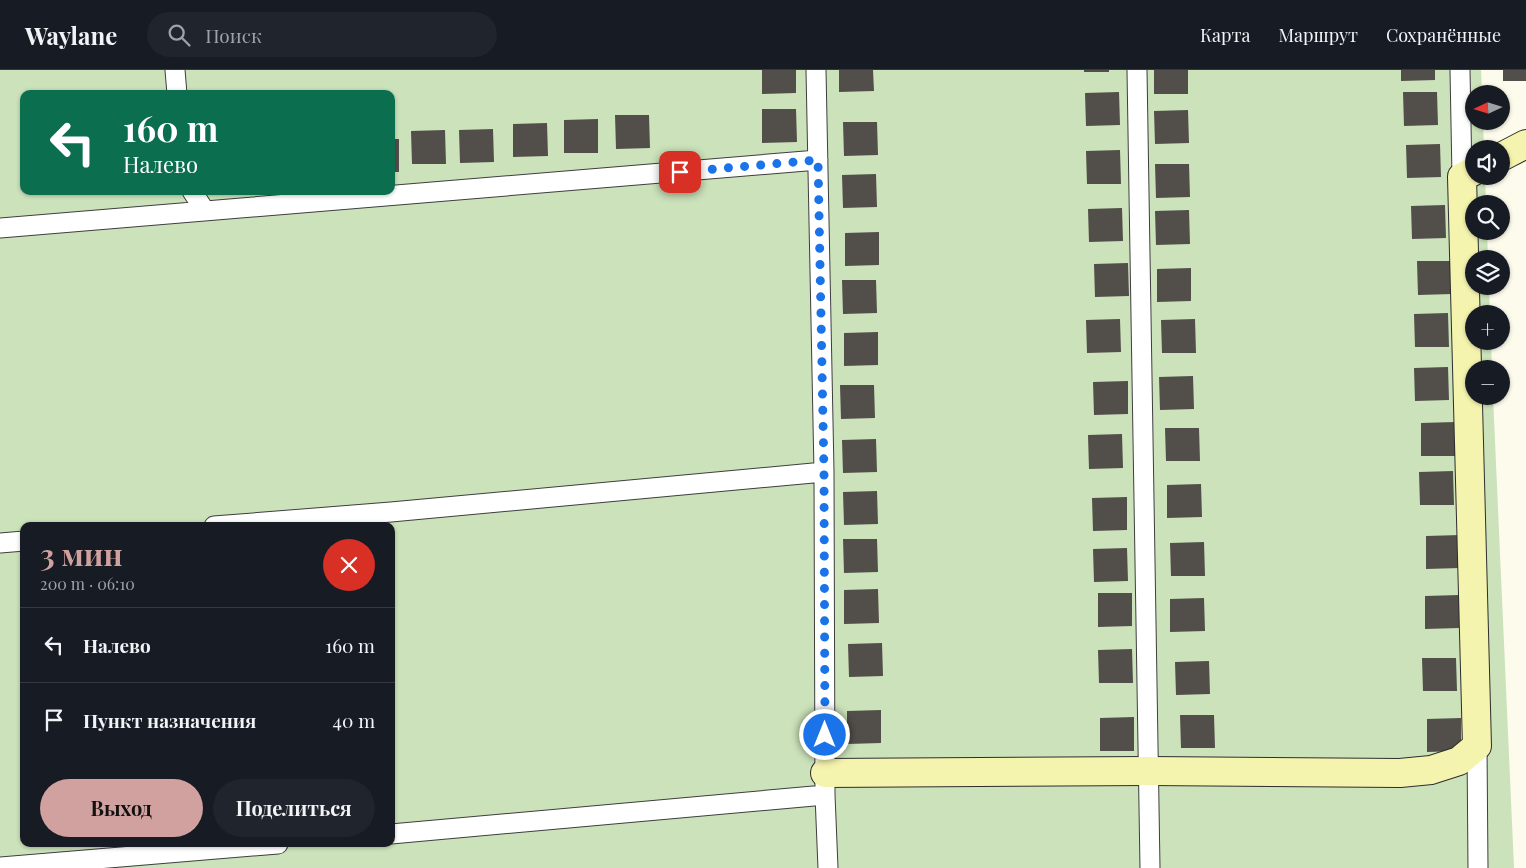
<!DOCTYPE html>
<html lang="ru">
<head>
<meta charset="utf-8">
<style>
  body { margin:0; font-family:"Playfair Display",serif; background:#20242c; color:#f1f3f6; height:100vh; display:flex; flex-direction:column; font-size:19px; white-space:nowrap }
  * { box-sizing:border-box; margin:0 }
  p { font-size:16px; color:#9ea1a6 }
  .icon { flex:none; width:28px; height:28px; fill:none; stroke:currentColor; stroke-width:2; stroke-linecap:round; stroke-linejoin:round }
  .map { position:relative; flex:1; overflow:hidden }
  .side { position:absolute; left:20px; top:452px; width:375px; height:325px; display:flex; flex-direction:column; background:#171b24; border-radius:10px; box-shadow:0 1px 4px #0004 }
  .side>* { flex:none }
  .hud { position:absolute; left:20px; top:20px; width:375px; height:105px; border-radius:10px; box-shadow:0 1px 4px #0004; background:#0b6e4f; color:#fff; overflow:hidden }
  .needle { width:32px; rotate:266deg }
  .controls { position:absolute; left:1465px; top:15px; display:grid; gap:10px }
  .controls a { display:grid; place-items:center; width:45px; height:45px; border-radius:50%; background:#171b24; box-shadow:0 1px 4px #0004; font-size:25px }
  .pin { position:absolute; display:grid; place-items:center; width:42px; height:42px; color:#fff; margin:-21px; border-radius:10px; box-shadow:0 2px 8px #0006 }
  .me { position:absolute; width:55px; margin:-28px; rotate:0deg; stroke-linejoin:round; filter:drop-shadow(0 0 4px #0008) }
  .turn { display:flex; align-items:center; gap:18px; height:105px; padding:0 20px; font-size:22px }
  .turn .icon { width:65px; height:65px; stroke-width:2.5 }
  .turn b { display:block; font-size:35px; line-height:42px }
  .round { display:grid; place-items:center; flex:none; width:52px; height:52px; border-radius:26px; background:#20242c }
  .head { display:flex; align-items:center; justify-content:space-between; height:85px; padding:0 20px }
  h1 { font-size:30px; font-weight:700; line-height:38px; color:#d1a19f }
  .button { display:flex; gap:10px; margin-top:auto; padding:10px 20px }
  .button a { flex:1; height:58px; border-radius:30px; background:#d1a19f; color:#111; font-size:20px; font-weight:700; line-height:58px; text-align:center }
  .button a+a { background:#20242c; color:#f1f3f6 }
  ul { padding:0; list-style:none }
  li { display:flex; align-items:center; gap:15px; height:75px; padding:0 20px; border-top:1px solid #363941 }
  li div { flex:1 }
  li b { display:block; font-size:19px }
  li em { font-style:normal }
  header { display:flex; align-items:center; gap:30px; box-sizing:border-box; height:70px; padding:0 25px; background:#171b24; border-bottom:1px solid #363941 }
  header strong { font-size:24px }
  nav { display:flex; gap:28px; margin-inline-start:auto; font-size:18px }
  .search { width:350px; height:45px; background:#20242c; display:flex; align-items:center; gap:12px; box-sizing:border-box; padding:0 18px; border-radius:28px; color:#9ea1a6; font-size:19px }
  .map>svg:first-child { display:block }
</style>
</head>
<body>
<header>
<strong>Waylane</strong>
<div class="search"><svg class="icon" aria-label="search" viewBox="0 0 24 24"><circle cx="10" cy="10" r="6"/><path d="M15 15l6 6"/></svg>Поиск</div>
<nav><a>Карта</a><a>Маршрут</a><a>Сохранённые</a></nav>
</header>
<div class="map">
<svg width="1526" height="798" viewBox="0 0 1526 798">
  <rect width="100%" height="100%" fill="#fdfbec"/>
  <!-- green -->
  <path fill="#cbe2ba" fill-rule="evenodd" d="M0 0H1481L1482 24H1474V51H1483L1484 79H1474V106H1485L1486 134H1474V161H1487L1488 189H1474V216H1489L1490 244H1474V271H1491L1492 299H1474V326H1493L1514 798H0ZM24 24H391V121H24ZM24 456H391V774H24Z"/>
  <!-- building -->
  <path fill="#524e49" d="M762 0H796V23L762 24Z
    M839 0H873L874 21 839 22Z
    M1084 0H1109V2H1084Z
    M1154 0H1188V24H1154Z
    M1401 0H1435V10L1401 11Z
    M1503 0H1526V11H1503Z
    M1119 22 1120 55 1086 56 1085 23Z
    M1403 22H1437L1438 55 1404 56Z
    M762 39H796L797 72 762 73Z
    M1188 40 1189 73 1155 74 1154 41Z
    M615 45H649L650 78 616 79Z
    M598 49V83H564V50Z
    M843 52H877L878 85 844 86Z
    M547 53 548 86 513 87V54Z
    M493 59 494 92 460 93 459 60Z
    M445 60 446 94H412L411 61Z
    M391 69H399V102H391Z
    M1440 74 1441 107 1407 108 1406 75Z
    M1120 80 1121 114H1087L1086 81Z
    M1155 94H1189L1190 127 1156 128Z
    M876 104 877 137 843 138 842 105Z
    M1445 135 1446 168 1412 169 1411 136Z
    M1122 138 1123 171 1089 172 1088 139Z
    M1189 140 1190 174 1156 175 1155 141Z
    M879 162V195L845 196V163Z
    M1417 191H1451L1452 224 1418 225Z
    M1128 193 1129 226 1095 227 1094 194Z
    M1191 198V231L1157 232V199Z
    M842 210H876L877 243 843 244Z
    M1448 243 1449 277H1415L1414 244Z
    M1120 249 1121 282 1087 283 1086 250Z
    M1195 249 1196 283H1162L1161 250Z
    M878 262V295L844 296V263Z
    M1448 297 1449 330 1415 331 1414 298Z
    M1193 306 1194 339 1160 340 1159 307Z
    M1128 311V344L1094 345 1093 312Z
    M840 315H874L875 348 841 349Z
    M1455 352V386H1421V353Z
    M1165 358H1199L1200 391H1166Z
    M1122 364 1123 398 1089 399 1088 365Z
    M876 369 877 402 843 403 842 370Z
    M1453 401 1454 435H1420L1419 402Z
    M1201 414 1202 447 1167 448V415Z
    M877 421 878 454 844 455 843 422Z
    M1127 427V460L1093 461 1092 428Z
    M1460 465V498L1426 499V466Z
    M843 469H877L878 502 844 503Z
    M1204 472 1205 506H1171L1170 473Z
    M1127 478 1128 511 1094 512 1093 479Z
    M878 519 879 553 844 554V520Z
    M1098 523H1132V556L1098 557Z
    M1459 525V558L1425 559V526Z
    M1204 528 1205 561 1170 562V529Z
    M882 573 883 606 849 607 848 574Z
    M1132 579 1133 613H1099L1098 580Z
    M1422 588H1456L1457 621H1423Z
    M1209 591 1210 624 1176 625 1175 592Z
    M881 640V673L847 674V641Z
    M1180 645H1214L1215 678H1181Z
    M1134 647V681H1100V648Z
    M1461 648V681L1427 682V649Z"/>
  <g fill="none" stroke-linecap="round" stroke-linejoin="round">
    <!-- street casing -->
    <g stroke="#3e3e3e" stroke-width="21">
      <path id="street" d="M175 0 177 24
        M816 0 824 402 825 725 828 798
        M1137 0 1150 798
        M1460 0 1462 107
        M192 121 205 141
        M0 158 818 90
        M214 456 391 442 824 402
        M0 473 24 471
        M1477 676 1478 798
        M391 764 825 725
        M0 797 278 774"/>
    </g>
    <!-- secondary casing -->
    <g stroke="#2d2d2d" stroke-width="30">
      <path id="secondary" d="M1501 87 1526 74
        M825 703 1149 701 1400 703 1431 700 1459 691 1477 676 1462 107 1474 101"/>
    </g>
    <!-- street -->
    <use href="#street" stroke="#fff" stroke-width="19"/>
    <!-- secondary -->
    <use href="#secondary" stroke="#f5f4af" stroke-width="28"/>
  </g>
  <g fill="none" stroke-linecap="round" stroke-linejoin="round">
    <!-- route -->
    <path stroke="#1a73e8" stroke-width="9" stroke-dasharray="0 16.2" d="M680 102 818 90 824 402 825 665"/>
  </g>
</svg>
<div class="controls">
<a><svg class="needle" viewBox="-14 -14 28 28"><path d="M0-13l5 13h-10z" fill="#e53935"/><path d="M0 13l5-13h-10z" fill="#9ea1a6"/></svg></a>
<a><svg class="icon" aria-label="sound" viewBox="0 0 24 24"><path d="M4 9h4l5-4v14l-5-4H4zM17 9q2 3 0 6"/></svg></a>
<a><svg class="icon" aria-label="search" viewBox="0 0 24 24"><circle cx="10" cy="10" r="6"/><path d="M15 15l6 6"/></svg></a>
<a><svg class="icon" aria-label="layers" viewBox="0 0 24 24"><path d="M12 4l9 5-9 5-9-5zM3 14l9 5 9-5"/></svg></a>
<a>+</a>
<a>−</a>
</div>
<div class="pin" style="left:680px;top:102px;background:#d93025"><svg class="icon" aria-label="arrive" viewBox="0 0 24 24"><path d="M6 21V4h12l-3 4 3 4H6"/></svg></div>
<svg class="me" style="left:825px;top:665px" viewBox="-20 -20 40 40"><circle r="17" fill="#1a73e8" stroke="#fff" stroke-width="3"/><path d="M0-11L8 9 0 5-8 9z" fill="#fff"/></svg>
<div class="hud">
<div class="turn"><svg class="icon" aria-label="left" viewBox="0 0 24 24"><path d="M17 20v-9H6M10 6l-5 5 5 5"/></svg><div><b>160 m</b>Налево</div></div>
</div>
<section class="side">
<div class="head"><div><h1>3 мин</h1><p>200 m · 06:10</p></div><a class="round" style="background:#d93025;color:#fff"><svg class="icon" aria-label="close" viewBox="0 0 24 24"><path d="M6 6l12 12M18 6L6 18"/></svg></a></div>
<ul>
<li><svg class="icon" aria-label="left" viewBox="0 0 24 24"><path d="M17 20v-9H6M10 6l-5 5 5 5"/></svg><div><b>Налево</b></div><em>160 m</em></li>
<li><svg class="icon" aria-label="arrive" viewBox="0 0 24 24"><path d="M6 21V4h12l-3 4 3 4H6"/></svg><div><b>Пункт назначения</b></div><em>40 m</em></li>
</ul>
<div class="button"><a>Выход</a><a>Поделиться</a></div>
</section>
</div>
</body>
</html>
